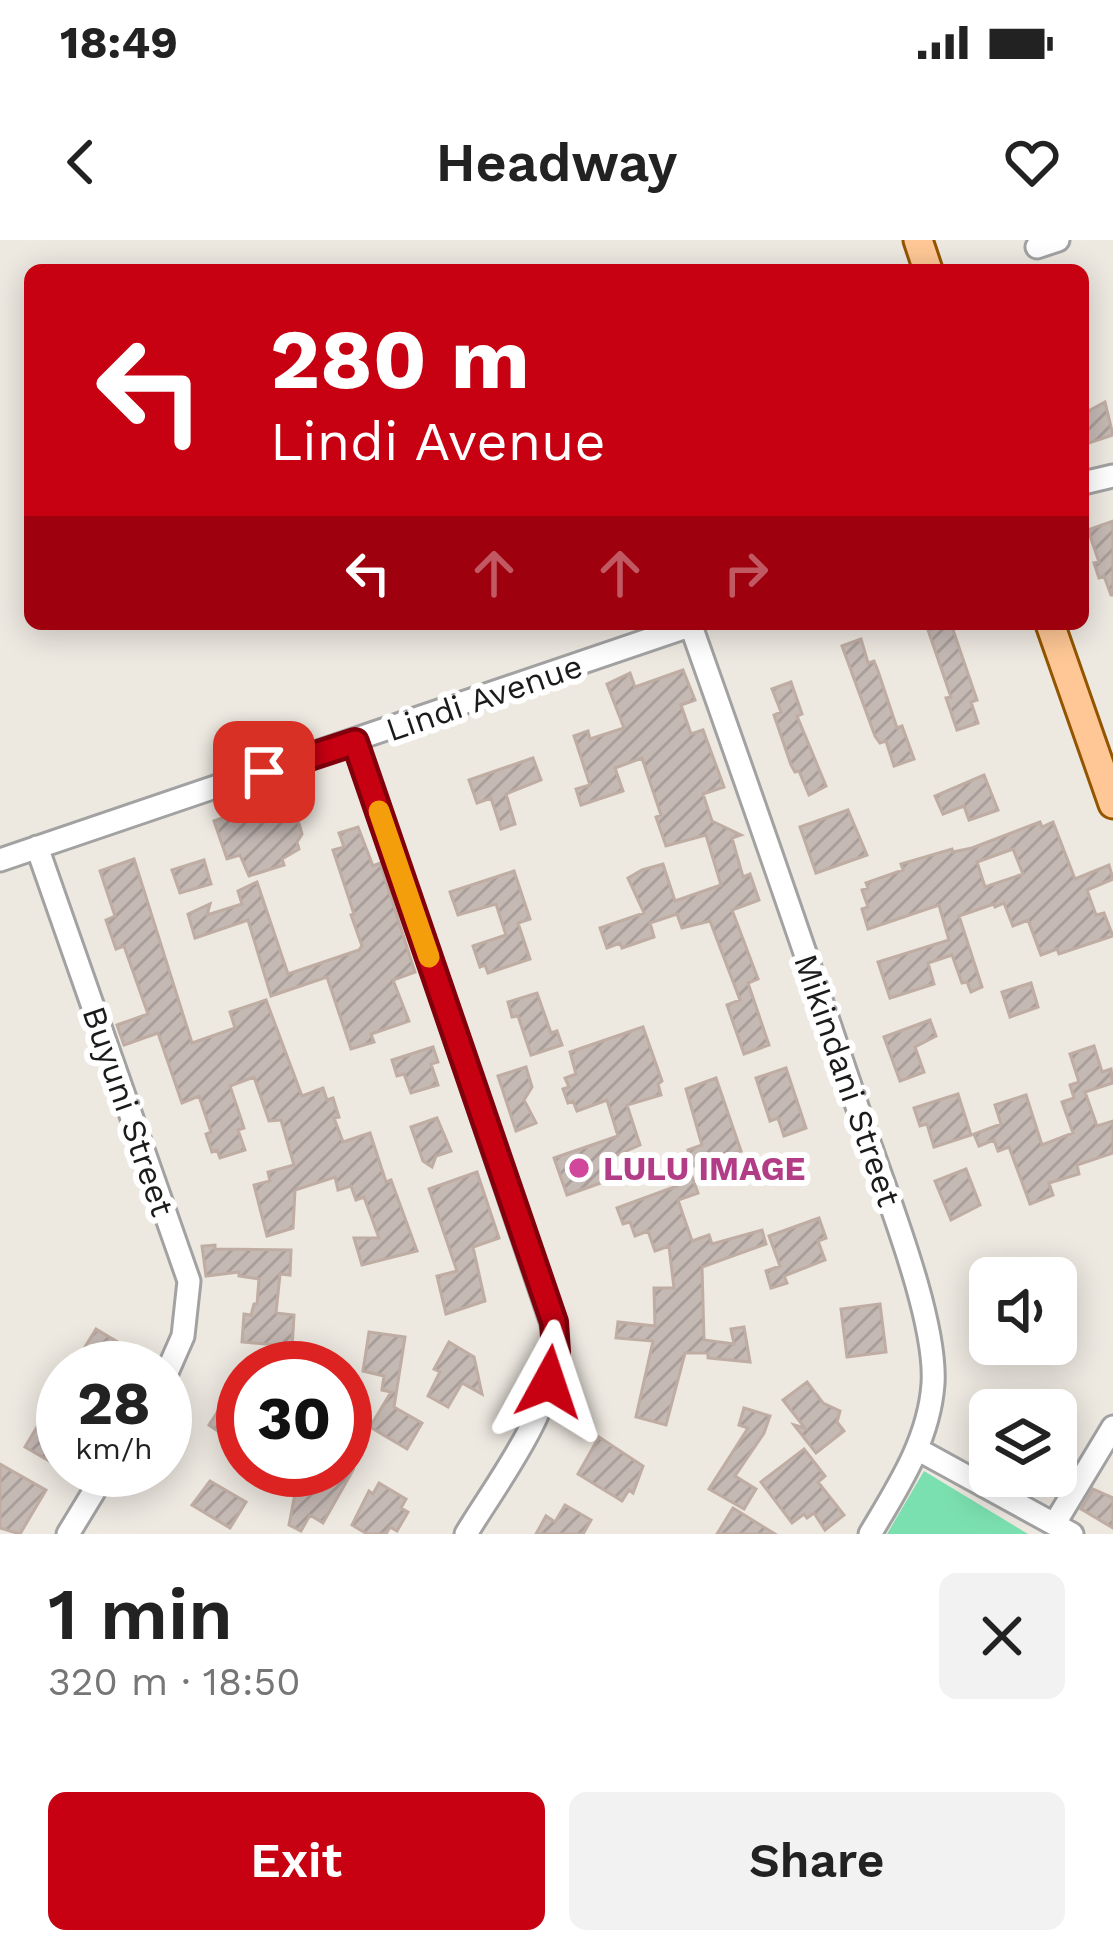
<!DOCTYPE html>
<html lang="en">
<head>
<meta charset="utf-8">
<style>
  body { margin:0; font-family:"Work Sans",sans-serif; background:#f2f2f2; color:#222; height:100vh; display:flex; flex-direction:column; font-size:45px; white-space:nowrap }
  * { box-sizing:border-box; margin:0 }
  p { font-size:39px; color:#767676 }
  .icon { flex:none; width:66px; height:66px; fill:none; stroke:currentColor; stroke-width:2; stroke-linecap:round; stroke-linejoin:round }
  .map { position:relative; height:1294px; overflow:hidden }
  .side { display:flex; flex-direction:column; background:#fff; flex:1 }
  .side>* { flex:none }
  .banner { position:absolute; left:24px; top:24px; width:1065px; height:366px; border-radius:18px; box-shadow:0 6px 30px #0003; background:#c70012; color:#fff; overflow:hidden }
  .buttons { position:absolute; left:969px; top:1017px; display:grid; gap:24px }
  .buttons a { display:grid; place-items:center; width:108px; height:108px; border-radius:18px; background:#fff; box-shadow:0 6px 30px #0003; font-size:60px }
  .speed { position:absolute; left:36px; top:1101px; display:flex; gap:24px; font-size:60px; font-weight:700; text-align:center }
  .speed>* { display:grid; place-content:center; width:156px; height:156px; border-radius:50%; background:#fff; box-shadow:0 6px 30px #0003; line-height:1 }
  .speed small { font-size:30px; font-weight:400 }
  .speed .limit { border:18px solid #d22; background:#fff; color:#111 }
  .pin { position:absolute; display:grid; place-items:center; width:102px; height:102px; color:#fff; margin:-51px; border-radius:24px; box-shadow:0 6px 18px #0006 }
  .me { position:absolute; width:132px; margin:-66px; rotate:5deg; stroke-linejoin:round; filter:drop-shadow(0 0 9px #0008) }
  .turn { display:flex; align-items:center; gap:42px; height:252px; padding:0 48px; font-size:54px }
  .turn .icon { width:156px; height:156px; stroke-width:2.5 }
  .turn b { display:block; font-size:84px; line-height:102px }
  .lanes { display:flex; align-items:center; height:114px; padding:0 48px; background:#0003; justify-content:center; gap:60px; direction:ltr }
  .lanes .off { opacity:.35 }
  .round { display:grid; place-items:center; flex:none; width:126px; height:126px; border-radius:18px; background:#f2f2f2 }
  .head { display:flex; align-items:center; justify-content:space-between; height:204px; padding:0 48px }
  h1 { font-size:72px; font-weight:600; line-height:90px }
  .primary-button { display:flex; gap:24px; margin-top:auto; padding:24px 48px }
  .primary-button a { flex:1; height:138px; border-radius:18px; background:#c70012; color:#fff; font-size:48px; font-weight:600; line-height:138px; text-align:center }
  .primary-button a+a { background:#f2f2f2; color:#222 }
  .status { display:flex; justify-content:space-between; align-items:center; height:84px; padding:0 60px; background:#fff; direction:ltr }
  .status svg { height:33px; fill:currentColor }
  header { display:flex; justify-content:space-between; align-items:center; height:156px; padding:0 48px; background:#fff; font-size:54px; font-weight:600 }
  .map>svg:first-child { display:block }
</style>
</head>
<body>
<div class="status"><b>18:49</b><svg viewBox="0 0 49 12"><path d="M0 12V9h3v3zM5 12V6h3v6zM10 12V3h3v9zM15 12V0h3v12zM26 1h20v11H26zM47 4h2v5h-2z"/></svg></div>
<header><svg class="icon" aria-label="back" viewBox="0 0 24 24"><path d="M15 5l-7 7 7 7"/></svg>Headway<svg class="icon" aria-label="heart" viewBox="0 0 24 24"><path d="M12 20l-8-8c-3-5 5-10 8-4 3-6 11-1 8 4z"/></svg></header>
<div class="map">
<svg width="1113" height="1294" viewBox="0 0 1113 1294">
  <defs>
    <pattern id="building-hatch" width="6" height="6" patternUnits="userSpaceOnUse" patternTransform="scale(3)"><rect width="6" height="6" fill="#c5b9b4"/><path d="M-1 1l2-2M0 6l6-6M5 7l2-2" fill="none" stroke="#a99e9a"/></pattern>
  </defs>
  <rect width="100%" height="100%" fill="#ede8e0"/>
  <!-- pitch -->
  <path fill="#7be0b0" d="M924 1231 1028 1294H887Z"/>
  <!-- building -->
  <path fill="url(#building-hatch)" stroke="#bfada3" stroke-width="3" fill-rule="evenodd" d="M1105 162 1113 195 1083 205V174Z
    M1113 281V355H1111L1104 336 1099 338 1094 323 1099 322 1088 290Z
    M932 384H951L977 460 971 462 978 483 957 490 946 458 951 457 928 390 933 389Z
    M861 399 868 423 874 421 878 431 897 488 902 486 914 519 894 526 886 501 880 503 875 496 842 406Z
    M683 430 695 460 681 465 691 494 703 490 724 547 703 554 712 581 741 595 732 598 743 637 750 634 759 660 732 670 758 739 748 743 769 805 744 814 727 765 740 760 710 681 682 688 677 674 650 683 654 697 622 708 620 703 607 708 600 688 644 673 628 638 642 630 663 624 675 661 721 645 706 595 666 606 656 577 661 575 642 518 615 528 623 551 581 565 576 549 590 545 574 496 588 491 590 499 624 488 607 444 630 433 635 447Z
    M791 442 802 474 797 476 826 546 809 555 799 531 795 532 791 525 774 475 781 472 772 449Z
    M533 518 541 540 506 554 515 584 501 589 491 558 477 563 469 540Z
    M984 535 998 570 969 580 964 566 943 574 935 556Z
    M290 553 302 594 297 602 299 609 282 619 284 625 249 636 240 615 227 619 214 581Z
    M848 570 867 615 816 633 800 587Z
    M1040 582 1042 587 1053 582 1075 639 1109 625 1113 639 1087 650 1096 675 1104 673 1113 696 1059 714 1057 709 1041 715 1028 680 1013 686 1004 663 995 667 994 664 959 676 982 747 971 752 967 742 962 743 952 715 928 723 934 744 890 758 878 722 949 700 939 665 868 689 862 669 868 667 862 650 868 648 866 643 903 630 901 624 952 609 953 612 972 608ZM1013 609 1023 634 985 647 977 622Z
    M358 587 373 626 380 623 415 732 393 740 409 781 371 794 374 802 351 809 327 737 271 756 248 680 195 698 188 674 210 664 207 675 242 664 238 651 257 642 288 734 359 710 362 706 351 675 354 674 333 610 344 607 339 593Z
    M134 619 192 803 235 788 230 772 266 760 302 856 323 848 327 860 333 858 339 877 334 878 343 902 370 893 386 942 391 940 417 1011 362 1025 354 998H379L364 957 356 960 351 946 338 950 335 937 295 950 293 988 267 996 254 945 270 941 268 932 294 925 281 880 269 881 254 837 230 846 244 888 238 890 245 910 220 918 217 910 212 912 206 894 211 892 199 856 182 863 158 793 124 805 117 785 148 774 124 706 116 709 106 680 115 676 100 631Z
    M204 620 211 644 180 653 172 630Z
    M514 631 530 679 518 683 530 719 488 733 485 725 480 727 473 706 506 695 496 664 458 675 450 652Z
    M1031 743 1038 767 1010 777 1002 752Z
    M537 753 551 793 557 791 562 805 531 815 518 776 512 777 508 762Z
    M930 780 936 796 915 807 924 832 900 841 884 797Z
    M643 787 662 841 658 844 661 855 627 865 640 905 606 920 612 939 567 955 554 918 618 896 607 860 577 871 573 861 568 863 563 849 569 847 565 838 576 834 570 812Z
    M1094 806 1102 832 1111 829 1113 843 1085 852 1097 886 1113 881V913L1077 925 1079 934 1049 943 1053 955 1030 964 1009 907 998 911 994 900 979 906 974 894 1001 884 995 865 1026 855 1042 905 1073 893 1062 862 1074 858 1070 845 1079 842 1070 814Z
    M433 807 438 822 431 824 438 845 411 853 404 834 397 836 392 820Z
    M526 827 532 847 524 860 536 883 516 891 498 836Z
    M786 828 806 888 784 896 778 878 770 881 756 838Z
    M716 838 741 911 693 926 688 910 702 905 686 849Z
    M958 854 971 895 934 907 927 884 920 886 914 868Z
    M437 878 451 911 436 916 432 927 423 921 411 887Z
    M689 928 698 953 678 960 692 1001 709 995 712 1004 762 990 766 1004 702 1027 704 1100 734 1104 731 1089 744 1087 750 1122 708 1118V1113H685L666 1185 636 1177 653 1101 616 1098 618 1082 655 1086 654 1048H674L669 1006 655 1011 648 991 635 996 630 982 623 984 617 968 677 946 673 934Z
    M966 929 980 965 951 980 935 941Z
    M477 932 499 998 473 1007 485 1061 446 1074 437 1036 457 1031 429 949Z
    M819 978 826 998 818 1001 825 1020 784 1036 787 1043 771 1048 766 1031 780 1026 769 996Z
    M215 1005V1009L291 1010 290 1035 280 1034 276 1073 294 1075 292 1108 298 1109 295 1128H272L277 1105 242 1102 244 1074 251 1075 254 1064H257L259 1039 239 1036V1032L206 1036 202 1006Z
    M880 1064 886 1112 847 1117 841 1069Z
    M96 1089 131 1110 123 1123 120 1121 115 1128H72Z
    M369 1092 405 1097 394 1167 422 1183 407 1209 370 1187 391 1152 382 1150 384 1136 363 1131Z
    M449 1102 474 1117 482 1154 462 1143 448 1167 428 1156 440 1132 434 1129Z
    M243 1132V1208L209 1185Z
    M807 1142 823 1163 840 1171 837 1182 844 1191 816 1213 794 1185 805 1188 783 1160Z
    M53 1160 63 1166V1229L25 1207Z
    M744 1168 770 1176 764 1193 735 1236 756 1249 744 1269 709 1249 748 1188 739 1185Z
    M599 1197 643 1226 633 1253 629 1250 622 1261 578 1234Z
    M804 1209 825 1236 818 1242 844 1275 825 1290 814 1273 807 1278 804 1274 792 1283 761 1242Z
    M0 1224 46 1250 20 1294 0 1288Z
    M315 1230H353L323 1283 310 1275 301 1291 289 1285 295 1254 302 1252Z
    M210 1241 246 1262 230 1288 192 1265Z
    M379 1243 406 1259 401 1268 408 1272 397 1291 390 1287 386 1294H367L352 1285 369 1251 373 1254Z
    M1093 1249 1113 1258V1288L1081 1269Z
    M565 1265 591 1280 583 1294H536L546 1276 555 1282Z
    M733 1268 775 1294H717Z"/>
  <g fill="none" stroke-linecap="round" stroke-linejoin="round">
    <!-- minor casing -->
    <g stroke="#a2a2a2" stroke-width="27">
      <path id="minor" d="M1037 7 1058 0
        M1083 243 1113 236
        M691 386C752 558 812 731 870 905 891 966 937 1083 933 1144 929 1200 898 1247 870 1294
        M355 501 556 1096C557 1167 501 1236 466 1294
        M37 607 189 1041 183 1096 165 1137
        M0 620 695 384
        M917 1209 1072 1294
        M1055 1283 1113 1187
        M68 1294 107 1230"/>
    </g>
    <!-- major casing -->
    <g stroke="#935500" stroke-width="33">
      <path id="major" d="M918 0 928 30
        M1050 384 1113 564"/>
    </g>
    <!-- minor -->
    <use href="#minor" stroke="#fff" stroke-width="21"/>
    <!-- major -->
    <use href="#major" stroke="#fec795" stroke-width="27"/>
  </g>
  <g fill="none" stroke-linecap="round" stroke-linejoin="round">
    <!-- route casing -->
    <g stroke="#81000c" stroke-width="30">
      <path id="route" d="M264 532 355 502 554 1082 556 1112 549 1142"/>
    </g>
    <!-- route -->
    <use href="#route" stroke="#c70012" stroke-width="21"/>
    <!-- slow -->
    <path stroke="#f59e0b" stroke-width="21" d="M379 571 429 717"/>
  </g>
  <!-- markers -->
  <circle fill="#d1479c" stroke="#fff" stroke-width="4.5" cx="579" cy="928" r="12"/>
  <g text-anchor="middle" stroke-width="12" stroke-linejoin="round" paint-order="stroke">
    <!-- street labels -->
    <g font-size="33" fill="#1b1b1b" stroke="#fff">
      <text transform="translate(484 457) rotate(-19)" y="12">Lindi Avenue</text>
      <text transform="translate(848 840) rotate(71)" y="12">Mikindani Street</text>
      <text transform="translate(129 871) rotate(71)" y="12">Buyuni Street</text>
    </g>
    <!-- hotel labels -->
    <g font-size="33" font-weight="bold" fill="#b23c85" stroke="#fff" text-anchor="start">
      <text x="603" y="940">LULU IMAGE</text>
    </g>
  </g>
</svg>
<div class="buttons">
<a><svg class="icon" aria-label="sound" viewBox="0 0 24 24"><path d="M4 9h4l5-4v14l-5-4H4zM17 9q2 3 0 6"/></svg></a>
<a><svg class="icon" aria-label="layers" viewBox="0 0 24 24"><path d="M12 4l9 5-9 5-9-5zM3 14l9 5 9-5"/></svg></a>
</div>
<div class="speed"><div>28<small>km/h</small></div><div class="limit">30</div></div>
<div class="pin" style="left:264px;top:532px;background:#d93025"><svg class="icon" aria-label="arrive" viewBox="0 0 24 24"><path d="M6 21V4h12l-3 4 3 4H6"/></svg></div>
<svg class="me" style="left:549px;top:1142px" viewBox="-20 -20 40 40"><path d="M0-17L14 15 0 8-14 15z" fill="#c70012" stroke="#fff" stroke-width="4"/></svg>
<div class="banner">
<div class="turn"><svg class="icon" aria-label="left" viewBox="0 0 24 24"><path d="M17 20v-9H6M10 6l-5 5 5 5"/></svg><div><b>280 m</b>Lindi Avenue</div></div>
<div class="lanes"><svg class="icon" aria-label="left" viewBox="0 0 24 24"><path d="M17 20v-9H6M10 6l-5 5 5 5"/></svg><svg class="icon off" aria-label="ahead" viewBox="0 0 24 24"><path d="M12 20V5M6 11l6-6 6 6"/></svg><svg class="icon off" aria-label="ahead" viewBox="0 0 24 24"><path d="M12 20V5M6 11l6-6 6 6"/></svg><svg class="icon off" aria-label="right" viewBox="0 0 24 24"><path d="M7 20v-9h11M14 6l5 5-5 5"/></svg></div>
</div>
</div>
<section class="side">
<div class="head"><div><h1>1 min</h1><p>320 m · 18:50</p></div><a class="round"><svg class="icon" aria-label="close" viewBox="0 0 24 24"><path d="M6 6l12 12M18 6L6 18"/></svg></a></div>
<div class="primary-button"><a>Exit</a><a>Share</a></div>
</section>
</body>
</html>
